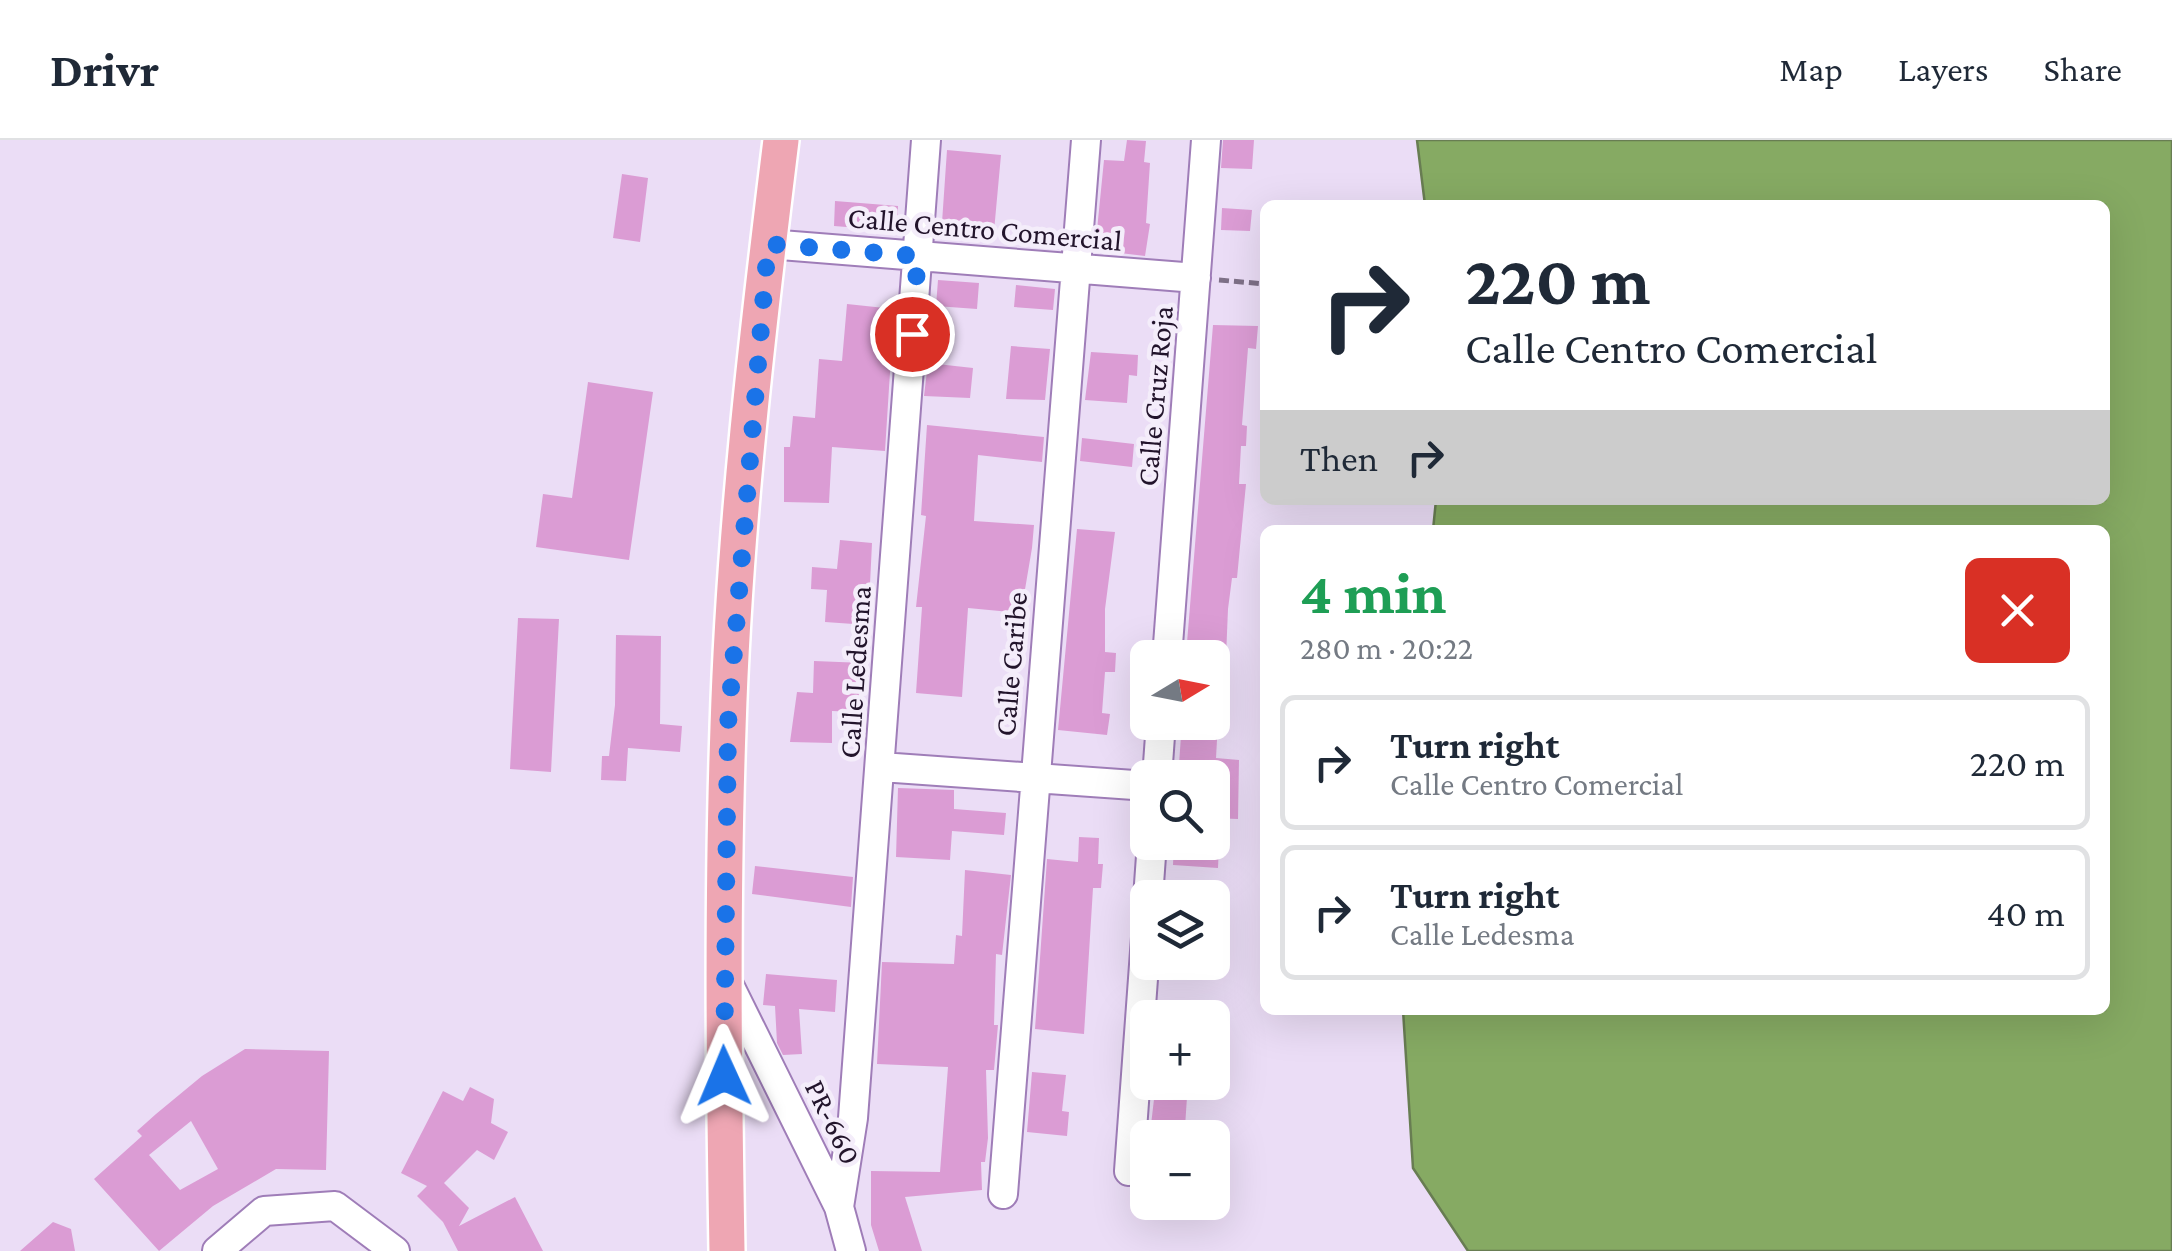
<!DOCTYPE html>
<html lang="en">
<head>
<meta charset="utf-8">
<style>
  body { margin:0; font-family:"Crimson Pro",serif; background:#f6f6f7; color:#1f2937; height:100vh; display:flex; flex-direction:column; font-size:38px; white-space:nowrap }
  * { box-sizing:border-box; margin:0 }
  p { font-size:32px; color:#747a83 }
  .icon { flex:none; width:55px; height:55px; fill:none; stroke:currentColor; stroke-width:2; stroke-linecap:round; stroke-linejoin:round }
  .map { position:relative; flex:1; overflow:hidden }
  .panel { position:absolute; left:1260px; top:385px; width:850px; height:490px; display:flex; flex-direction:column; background:#fff; border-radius:15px; box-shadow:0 10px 40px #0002 }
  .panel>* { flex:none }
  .hud { position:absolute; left:1260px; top:60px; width:850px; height:305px; border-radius:15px; box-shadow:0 10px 40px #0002; background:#fff; color:#1f2937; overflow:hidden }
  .needle { width:65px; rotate:80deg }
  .tools { position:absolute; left:1130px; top:500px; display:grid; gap:20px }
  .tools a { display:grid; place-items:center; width:100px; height:100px; border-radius:15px; background:#fff; box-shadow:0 10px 40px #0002; font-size:50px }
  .pin { position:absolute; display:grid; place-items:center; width:85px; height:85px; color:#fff; margin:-42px; border:5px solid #fff; border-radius:50%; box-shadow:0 2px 10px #0007 }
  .me { position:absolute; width:110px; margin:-55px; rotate:359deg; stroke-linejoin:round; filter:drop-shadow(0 0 8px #0008) }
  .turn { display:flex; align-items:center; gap:35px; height:210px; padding:0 40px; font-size:45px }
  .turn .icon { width:130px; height:130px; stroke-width:2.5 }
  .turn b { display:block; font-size:70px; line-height:85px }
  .then { display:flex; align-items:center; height:95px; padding:0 40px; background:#0003; gap:20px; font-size:38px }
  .round { display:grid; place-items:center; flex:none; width:105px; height:105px; border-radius:15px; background:#f6f6f7 }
  .overview { display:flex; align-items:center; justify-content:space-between; height:170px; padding:0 40px }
  h1 { font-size:60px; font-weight:700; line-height:75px; color:#1e9e55 }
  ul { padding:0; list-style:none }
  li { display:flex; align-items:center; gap:30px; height:135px; margin:0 20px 15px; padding:0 20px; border:5px solid #e0e1e3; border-radius:15px }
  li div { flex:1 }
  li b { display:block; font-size:38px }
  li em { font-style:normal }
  header { display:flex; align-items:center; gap:60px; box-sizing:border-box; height:140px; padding:0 50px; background:#fff; border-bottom:2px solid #e0e1e3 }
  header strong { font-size:48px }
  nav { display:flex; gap:55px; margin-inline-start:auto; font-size:35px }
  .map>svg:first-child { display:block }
</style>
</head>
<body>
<header>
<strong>Drivr</strong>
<nav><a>Map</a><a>Layers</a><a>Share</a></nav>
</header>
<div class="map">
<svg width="2172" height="1111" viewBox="0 0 2172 1111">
  <rect width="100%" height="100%" fill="#ebddf6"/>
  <!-- water -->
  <path fill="#86aa63" stroke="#687d52" stroke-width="2.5" d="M1417 0H2172V1111H1468L1413 1028 1403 870H2105V390H1433L1436 360H2105V65H1425Z"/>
  <!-- building -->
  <path fill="#db9cd4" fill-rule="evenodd" d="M1127 0 1146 1 1144 22 1150 23 1146 83 1150 84 1145 116 1095 110 1104 20 1124 21Z
    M1223 0H1254L1252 29 1221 28Z
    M947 10 1001 15 993 102 941 97Z
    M622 34 648 38 640 102 613 98Z
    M835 61 898 66 897 91 834 86Z
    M1222 68 1252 70 1250 91 1221 90Z
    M938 140 979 143 977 169 936 166Z
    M1016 145 1055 149 1053 170 1014 167Z
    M847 164 894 169 885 311 832 307 829 363 784 362V307H790L793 276 815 278 819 219 842 221Z
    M1213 185 1258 186 1256 209 1248 208 1242 285 1247 286 1246 306H1241L1239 344H1246L1237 438H1232L1228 469 1226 517 1186 515Z
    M1011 206 1050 209 1045 260 1006 259Z
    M1091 212 1138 215 1137 236 1129 235 1127 263 1085 260Z
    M928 223 973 228 970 258 924 256Z
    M588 242 653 252 629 420 536 407 543 354 572 358Z
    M927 285 1044 297 1042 322 978 315 974 381 1034 385 1032 408 1021 473 968 468 962 557 916 553 922 467H916L926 376 921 375Z
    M1082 298 1134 304 1132 327 1080 321Z
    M1077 389 1115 392 1105 469V512L1116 513 1115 532H1105L1102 573 1110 574 1107 595 1058 590Z
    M840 400 872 403 868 485 825 482 827 450 811 449 812 427 837 429Z
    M518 478 559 479 551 632 510 629Z
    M616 495 661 496 660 584 682 586 680 612 628 608 626 641 601 640 602 616H609L615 565Z
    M814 521 864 523 858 572 832 571V603L790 602 797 552 813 553Z
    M1182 582H1218L1216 618 1239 620 1238 679 1212 678V638H1178Z
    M898 648 954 650V669L1006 673 1004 695 952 691 950 720 896 717Z
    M1079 697 1099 698 1098 724H1103L1101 748H1093L1084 894 1035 889 1047 719 1078 722Z
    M1174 702 1219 705 1218 728 1173 725Z
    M755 726 853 737 851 767 752 754Z
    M965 730 1011 735 1002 815 996 814 994 885H998L994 930H986L988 998 985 1022H981L982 1050 905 1057 922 1111H879L871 1085V1031L940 1032 948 927 877 924 882 822 954 824 956 795 962 796Z
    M766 834 837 840 835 872 799 869 802 914 783 915 777 903 775 866 763 865Z
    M245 909 329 911 326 1030 276 1029 213 1066 159 1111 94 1039 142 996 137 991 156 974 202 936ZM191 981 218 1029 180 1050 149 1015Z
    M1032 932 1066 935 1062 971 1069 972 1067 996 1027 992Z
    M1156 942H1188L1185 987 1151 985Z
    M470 947 494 959 491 983 508 992 494 1020 477 1010 444 1043 469 1068 459 1086 515 1057 543 1111H458L443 1082 417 1056 427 1046 401 1033 443 951 463 961Z
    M53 1082 71 1089 75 1111H20Z"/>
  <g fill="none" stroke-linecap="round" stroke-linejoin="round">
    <!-- minor casing -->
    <g stroke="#9f7db8" stroke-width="32">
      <path id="minor" d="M768 104 1196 138
        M1167 518 1206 0
        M881 627 1148 646
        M1157 638 1161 582
        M1148 758 1152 702
        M725 837 839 1067 851 1111
        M1129 1031 1148 770
        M1003 1054 1086 0
        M839 1067 853 978 926 0
        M217 1111 264 1071 335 1066 395 1111"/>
    </g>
    <!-- major casing -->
    <g stroke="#fff" stroke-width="40">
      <path id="major" d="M727 1111C724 937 722 763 728 588 734 392 757 194 781 0"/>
    </g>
    <!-- path -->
    <path stroke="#7e7087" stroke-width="5" stroke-dasharray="10 5" stroke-linecap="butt" d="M1219 140 1265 144"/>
    <!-- minor -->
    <use href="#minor" stroke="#fff" stroke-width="28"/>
    <!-- major -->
    <use href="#major" stroke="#eea6b3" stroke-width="35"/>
  </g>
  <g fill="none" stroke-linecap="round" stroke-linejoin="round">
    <!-- route -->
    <path stroke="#1a73e8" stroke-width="18" stroke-dasharray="0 32.4" d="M724 936 728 584 768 104 918 116 912 194"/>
  </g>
  <g text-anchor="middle" stroke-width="9" stroke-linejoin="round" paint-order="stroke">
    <!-- street labels -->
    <g font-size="30" fill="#22142b" stroke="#f4edfa">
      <text transform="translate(985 89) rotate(5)" y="10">Calle Centro Comercial</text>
      <text transform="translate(1155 256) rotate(-85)" y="10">Calle Cruz Roja</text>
      <text transform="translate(1011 524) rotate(-85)" y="10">Calle Caribe</text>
      <text transform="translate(855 532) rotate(-86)" y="10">Calle Ledesma</text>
      <text transform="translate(833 982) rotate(64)" y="10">PR-660</text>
    </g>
  </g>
</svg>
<div class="tools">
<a><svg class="needle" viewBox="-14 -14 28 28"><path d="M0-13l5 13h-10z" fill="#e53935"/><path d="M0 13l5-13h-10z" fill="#747a83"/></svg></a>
<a><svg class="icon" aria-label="search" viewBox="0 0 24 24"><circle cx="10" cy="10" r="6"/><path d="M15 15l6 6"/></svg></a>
<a><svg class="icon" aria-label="layers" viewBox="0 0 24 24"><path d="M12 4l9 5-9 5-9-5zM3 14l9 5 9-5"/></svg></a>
<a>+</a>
<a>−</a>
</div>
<div class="pin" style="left:912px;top:194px;background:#d93025"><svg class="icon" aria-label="arrive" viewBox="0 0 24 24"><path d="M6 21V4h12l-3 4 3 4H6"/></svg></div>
<svg class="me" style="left:724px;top:936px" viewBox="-20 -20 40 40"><path d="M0-17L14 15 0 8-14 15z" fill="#1a73e8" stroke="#fff" stroke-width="4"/></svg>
<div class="hud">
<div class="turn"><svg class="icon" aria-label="right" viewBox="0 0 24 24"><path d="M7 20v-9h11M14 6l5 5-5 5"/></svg><div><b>220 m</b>Calle Centro Comercial</div></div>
<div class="then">Then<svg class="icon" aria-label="right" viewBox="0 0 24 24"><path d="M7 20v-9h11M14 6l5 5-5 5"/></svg></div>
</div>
<section class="panel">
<div class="overview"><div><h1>4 min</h1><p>280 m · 20:22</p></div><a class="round" style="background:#d93025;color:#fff"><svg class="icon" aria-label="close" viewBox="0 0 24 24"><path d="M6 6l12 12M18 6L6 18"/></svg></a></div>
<ul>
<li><svg class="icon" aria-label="right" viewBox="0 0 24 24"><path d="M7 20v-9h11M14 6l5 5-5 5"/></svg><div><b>Turn right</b><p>Calle Centro Comercial</p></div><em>220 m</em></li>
<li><svg class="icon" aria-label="right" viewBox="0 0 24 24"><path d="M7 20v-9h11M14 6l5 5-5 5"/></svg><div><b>Turn right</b><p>Calle Ledesma</p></div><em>40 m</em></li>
</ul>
</section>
</div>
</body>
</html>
